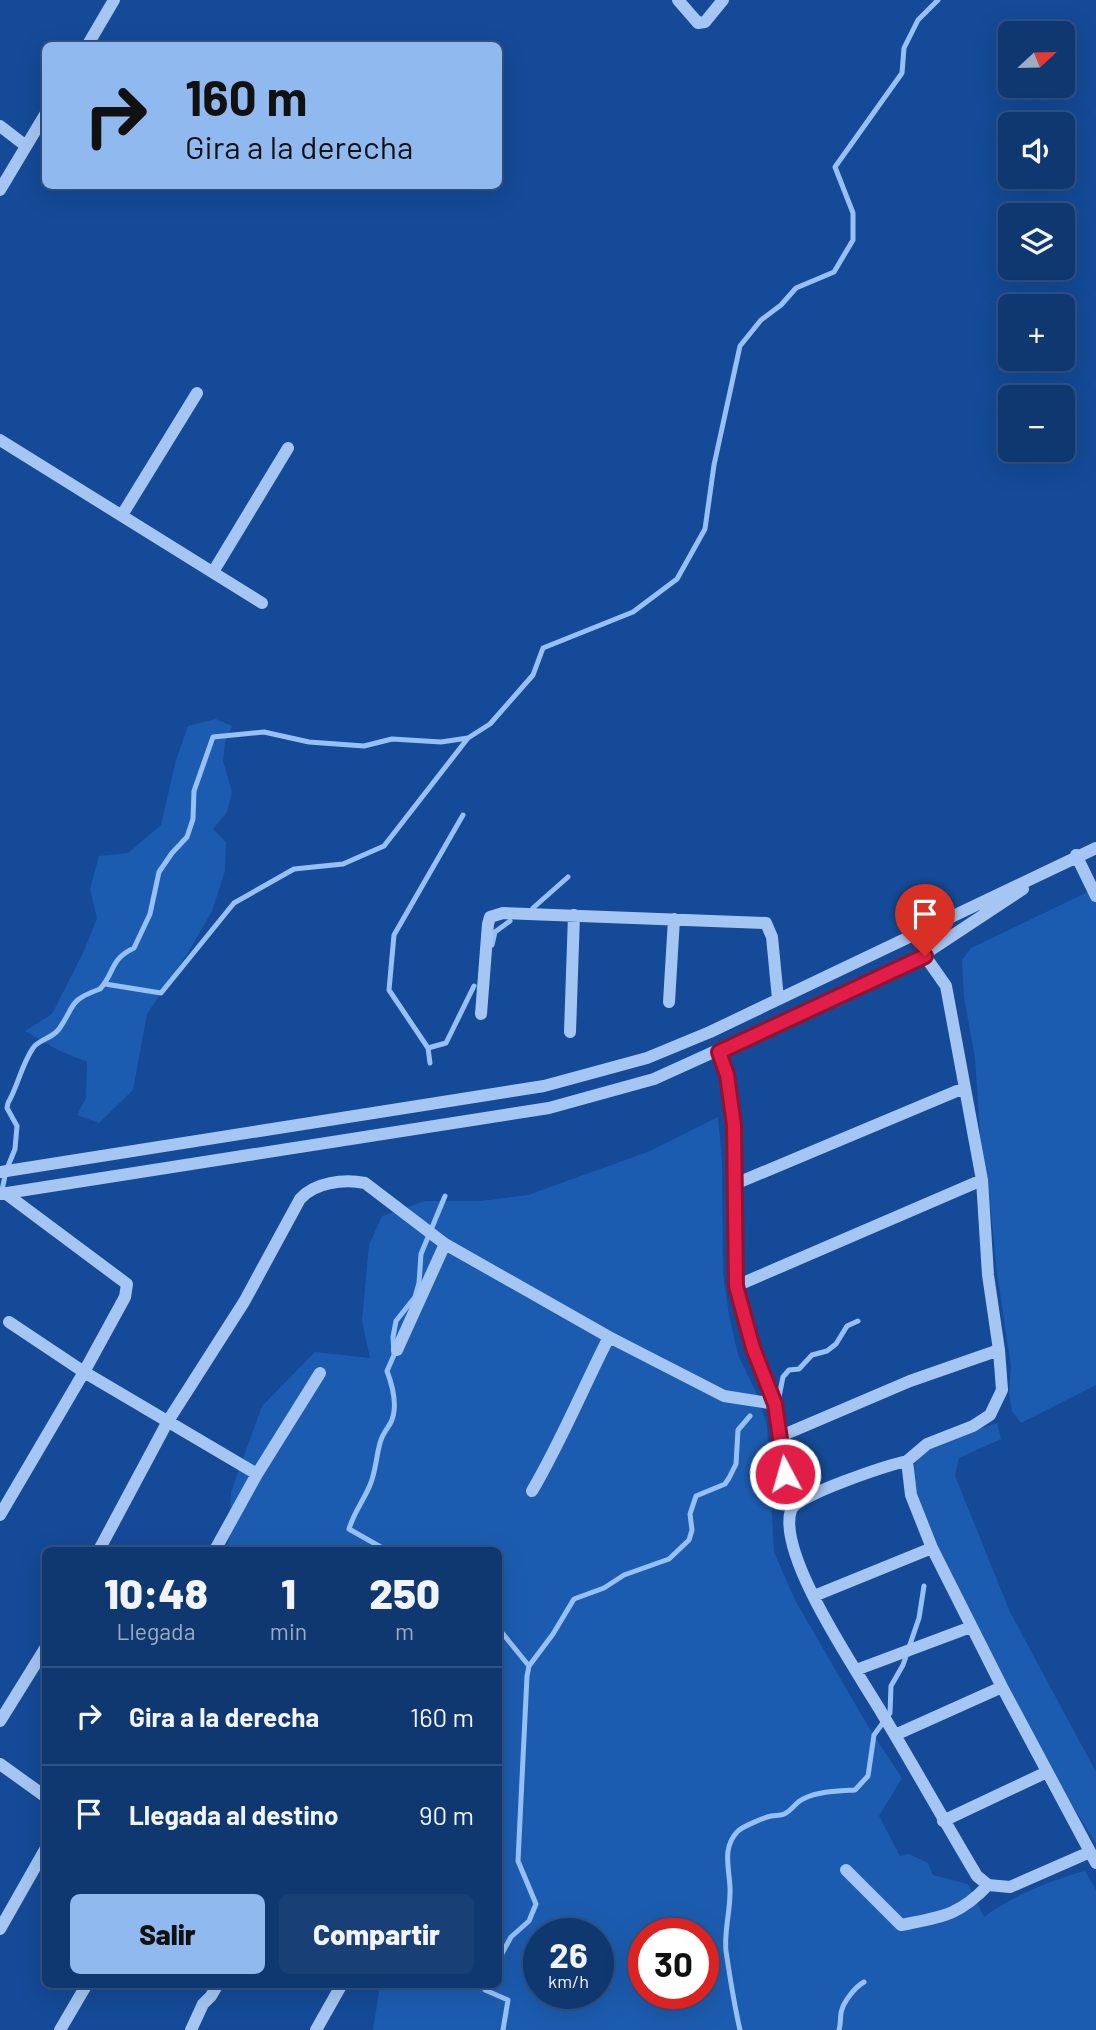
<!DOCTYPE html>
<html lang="es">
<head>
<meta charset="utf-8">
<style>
  body { margin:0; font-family:Barlow,sans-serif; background:#183f76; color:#f1f3f6; height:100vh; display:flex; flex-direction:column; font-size:26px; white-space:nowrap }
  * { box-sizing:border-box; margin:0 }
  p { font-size:23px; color:#9bacc3 }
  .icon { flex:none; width:38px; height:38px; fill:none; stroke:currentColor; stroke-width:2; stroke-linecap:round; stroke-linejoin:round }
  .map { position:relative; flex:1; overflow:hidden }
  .drawer { position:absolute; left:42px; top:1547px; width:460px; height:441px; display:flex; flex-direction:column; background:#0f3871; border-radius:10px; box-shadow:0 7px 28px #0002,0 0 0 2px #2f5284 }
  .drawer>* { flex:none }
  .guide { position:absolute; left:42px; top:42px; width:460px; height:147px; border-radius:10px; box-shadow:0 7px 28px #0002,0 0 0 2px #2f5284; background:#90b9f0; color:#111; overflow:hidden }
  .needle { width:46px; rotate:68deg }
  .fabs { position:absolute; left:998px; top:21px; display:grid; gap:14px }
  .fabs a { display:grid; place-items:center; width:77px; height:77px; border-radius:10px; background:#0f3871; box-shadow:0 7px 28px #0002,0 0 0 2px #2f5284; font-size:35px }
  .speed { position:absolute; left:523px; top:1918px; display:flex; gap:14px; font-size:35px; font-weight:700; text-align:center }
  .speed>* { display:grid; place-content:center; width:91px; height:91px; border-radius:50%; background:#0f3871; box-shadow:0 7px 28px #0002,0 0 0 2px #2f5284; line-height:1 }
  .speed small { font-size:18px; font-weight:400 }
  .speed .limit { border:10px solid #d22; background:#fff; color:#111 }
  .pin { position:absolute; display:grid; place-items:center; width:60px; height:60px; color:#fff; margin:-72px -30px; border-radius:50% 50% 50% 0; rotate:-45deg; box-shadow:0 0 7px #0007 }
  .pin .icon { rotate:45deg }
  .me { position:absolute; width:77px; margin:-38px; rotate:354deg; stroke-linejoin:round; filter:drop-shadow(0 0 5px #0008) }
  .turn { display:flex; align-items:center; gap:24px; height:147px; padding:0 28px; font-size:32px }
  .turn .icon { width:91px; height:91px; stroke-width:2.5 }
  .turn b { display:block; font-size:49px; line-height:60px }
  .eta { display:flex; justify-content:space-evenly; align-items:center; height:119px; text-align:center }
  .eta b { font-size:42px; font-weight:800; line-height:49px }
  .primary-button { display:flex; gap:14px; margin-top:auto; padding:14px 28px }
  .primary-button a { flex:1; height:80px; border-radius:10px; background:#90b9f0; color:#111; font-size:28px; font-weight:800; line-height:80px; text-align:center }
  .primary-button a+a { background:#183f76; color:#f1f3f6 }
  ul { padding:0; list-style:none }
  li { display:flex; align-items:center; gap:21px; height:98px; padding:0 28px; border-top:2px solid #2f5284 }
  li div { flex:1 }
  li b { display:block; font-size:26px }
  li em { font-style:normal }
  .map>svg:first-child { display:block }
</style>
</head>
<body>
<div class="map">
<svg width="1096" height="2030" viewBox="0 0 1096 2030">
  <rect width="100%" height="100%" fill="#144a97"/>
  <!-- green -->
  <path fill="#1c5cb0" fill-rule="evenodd" d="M216 719 232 726 225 743 223 761 232 792 227 812 213 829 226 842 225 871 212 911 189 951 147 1014 133 1090 99 1123 77 1115 86 1098 87 1062 58 1050 25 1031 52 1014 84 951 97 918 90 889 99 856 128 853 161 825 176 760 188 726Z
    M1096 888V1385L1021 1423 1012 1411 1009 1394 1011 1366 997 1273 989 1191 981 1147 975 1058 964 997 962 960 971 948Z
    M718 1117 722 1161 723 1273 729 1315 738 1355 756 1392 767 1425 774 1552 795 1600 869 1728 902 1778 879 1816 900 1856 909 1854 928 1863 933 1875 968 1884 984 1917C1013 1896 1050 1880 1085 1871L1096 1890V2030H373L380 1985 499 1984V1550H225L229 1539 231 1492 262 1406 315 1352 370 1358 362 1321 369 1245 382 1216 425 1201H481L528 1195 650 1151ZM539 1934H598V1993H539ZM644 1934H704V1993H644Z
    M997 1423 1001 1439 959 1458 955 1476 1010 1612 1096 1772V1844C1045 1761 997 1674 956 1586 943 1558 925 1528 918 1498 915 1486 911 1466 919 1456 925 1447 983 1428 997 1423Z"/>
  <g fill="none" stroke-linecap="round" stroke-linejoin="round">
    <!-- stream -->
    <path stroke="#97c1f5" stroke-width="5" d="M533 908 568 877
      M492 945 495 932 510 921
      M105 984 161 993 234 903 294 869 343 864 384 846 468 738
      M428 1048 389 990 394 935 463 815
      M430 1063 428 1048 446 1043 474 986
      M1 1195 6 1171 15 1149 17 1126 7 1108 8 1103C18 1086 21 1066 33 1048 38 1040 53 1038 59 1029 76 1005 67 1001 100 989 116 971 109 960 134 948L150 914 159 872 172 853 187 837 193 819 194 791 213 737 264 732 309 742 364 746 392 739 441 742 468 738 490 724 533 675 543 648 633 612 677 579 705 529 714 465 740 346 761 320 781 305 796 288 834 272 853 240V213L835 167 902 73 904 48 918 20 938 0
      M779 1397 783 1377 789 1370 799 1369 812 1355 827 1351 836 1344 847 1326 858 1321
      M386 1550 349 1529C354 1512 364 1500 370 1485 376 1471 376 1457 380 1443 382 1435 386 1430 390 1424 399 1408 393 1387 387 1371L394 1355 393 1337 396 1321 415 1297 419 1283 421 1254 445 1196
      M499 1629 529 1666
      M499 1959 511 1937 529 1921 536 1904 518 1861 527 1676 529 1666 553 1634 574 1599 604 1588 624 1575 669 1559 689 1540 692 1530 690 1514 696 1496 725 1484 729 1478 736 1464 738 1430 750 1416
      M485 1984V1990L508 2000 503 2030
      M740 2030C734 2004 730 1978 726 1951 724 1932 730 1912 730 1893 731 1872 720 1849 738 1831 742 1827 765 1817 771 1816 776 1815 782 1816 786 1813 793 1809 796 1802 803 1799 819 1791 838 1791 855 1790L868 1776 874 1735 890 1713 891 1686 903 1665 919 1618 924 1586
      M839 2030C841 2023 840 2020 841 2013 843 2002 855 1987 864 1982"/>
    <!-- minor -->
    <path stroke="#a5c6f2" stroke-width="12" d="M678 0 698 23 705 22 723 0
      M87 46 114 0
      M0 126 26 146
      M0 190 46 113
      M0 440 262 603
      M122 515 197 393
      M213 572 288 448
      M1076 855 1096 896
      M925 956 946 986 982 1180 988 1275 999 1350 1002 1390 990 1415 973 1426 927 1444 907 1461 911 1495 932 1548 1002 1687 1096 1863
      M669 1002 674 919
      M481 1014 488 924 490 917 503 913 766 923 772 937 778 999
      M570 1032 574 915
      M719 1052C744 1127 729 1206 736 1284 740 1327 764 1364 776 1405 783 1432 777 1483 798 1501
      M0 1172 544 1086 647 1058 710 1032 1096 848
      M735 1184 964 1088
      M0 1194 549 1108 654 1079 914 961 1023 889
      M736 1286 982 1180
      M9 1322 84 1372 257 1474
      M397 1350 445 1244
      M781 1436 910 1381 999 1350
      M907 1461C889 1465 796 1495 791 1510 776 1556 862 1678 886 1720 917 1772 946 1824 977 1876L988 1885 1010 1887 1090 1852
      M532 1491C561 1442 583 1388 609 1337
      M0 1515 84 1372 125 1297 127 1284 5 1193
      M99 1550 168 1421 244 1302 300 1199C315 1182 344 1179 365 1183L445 1244 609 1337 724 1396 775 1404
      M215 1550 257 1474 320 1373
      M814 1596 932 1548
      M856 1670 971 1627
      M0 1721 46 1647
      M895 1735 1002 1687
      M0 1764 46 1797
      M943 1821 1047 1772
      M846 1870 901 1925C941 1917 959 1916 988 1885
      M0 1929 46 1848
      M60 2030 87 1984
      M191 2030 203 2004 211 1996 218 1984
      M316 2030 342 1984"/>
  </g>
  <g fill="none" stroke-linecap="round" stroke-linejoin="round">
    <!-- route casing -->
    <g stroke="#92132f" stroke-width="18">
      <path id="route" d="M785 1474 775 1404 753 1348 736 1286 734 1125 727 1075 719 1052 925 956"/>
    </g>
    <!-- route -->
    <use href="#route" stroke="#e11d48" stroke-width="12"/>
  </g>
</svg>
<div class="fabs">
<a><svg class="needle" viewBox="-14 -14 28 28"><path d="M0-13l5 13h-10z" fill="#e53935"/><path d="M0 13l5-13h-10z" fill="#9bacc3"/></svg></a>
<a><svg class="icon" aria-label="sound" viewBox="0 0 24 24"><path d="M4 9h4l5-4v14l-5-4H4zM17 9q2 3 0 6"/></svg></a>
<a><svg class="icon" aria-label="layers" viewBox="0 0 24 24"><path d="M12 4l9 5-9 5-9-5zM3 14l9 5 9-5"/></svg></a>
<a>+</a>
<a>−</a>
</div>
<div class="speed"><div>26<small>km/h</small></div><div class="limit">30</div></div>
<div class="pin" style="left:925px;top:956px;background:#d93025"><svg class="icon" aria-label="arrive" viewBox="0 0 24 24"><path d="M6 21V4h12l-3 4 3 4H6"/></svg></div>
<svg class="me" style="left:785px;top:1474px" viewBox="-20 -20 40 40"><circle r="17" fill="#e11d48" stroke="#fff" stroke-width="3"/><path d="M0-11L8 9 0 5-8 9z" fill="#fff"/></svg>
<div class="guide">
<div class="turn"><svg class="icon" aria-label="right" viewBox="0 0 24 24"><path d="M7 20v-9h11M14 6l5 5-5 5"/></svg><div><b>160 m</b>Gira a la derecha</div></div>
</div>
<section class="drawer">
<div class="eta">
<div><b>10:48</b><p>Llegada</p></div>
<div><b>1</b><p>min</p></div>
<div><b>250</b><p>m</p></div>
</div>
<ul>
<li><svg class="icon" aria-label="right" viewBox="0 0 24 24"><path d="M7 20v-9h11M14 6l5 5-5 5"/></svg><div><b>Gira a la derecha</b></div><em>160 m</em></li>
<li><svg class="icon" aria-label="arrive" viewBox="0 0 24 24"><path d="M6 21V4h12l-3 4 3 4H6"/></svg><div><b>Llegada al destino</b></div><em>90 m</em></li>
</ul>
<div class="primary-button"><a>Salir</a><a>Compartir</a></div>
</section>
</div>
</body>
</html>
